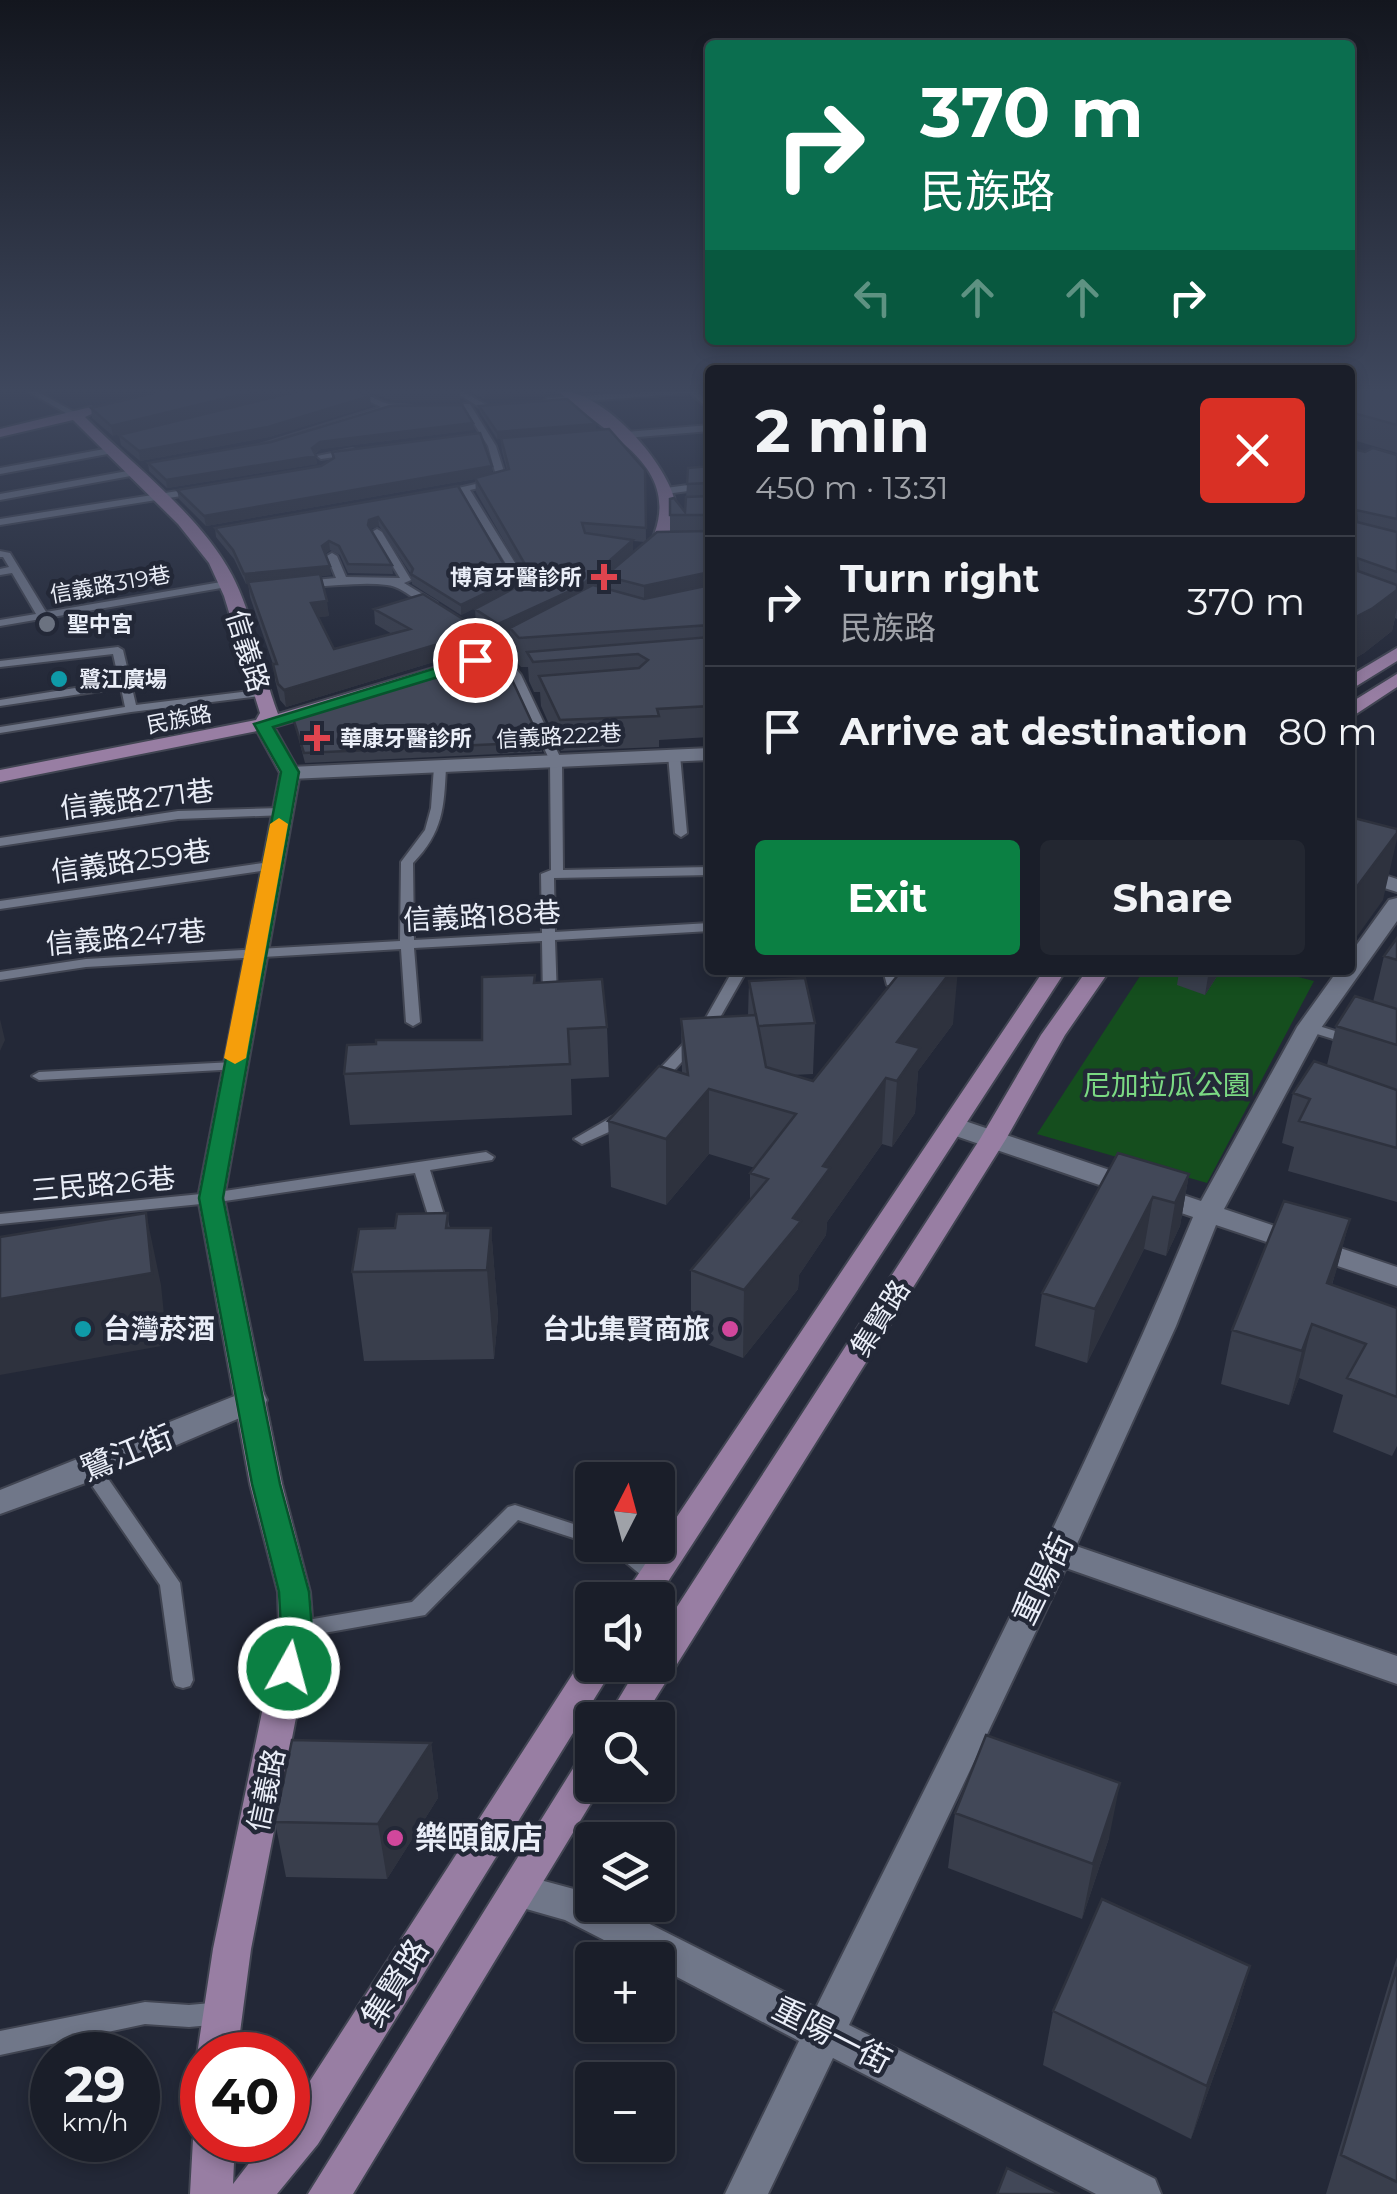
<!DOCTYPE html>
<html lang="en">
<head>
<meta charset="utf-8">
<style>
  body { margin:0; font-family:Montserrat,"Noto Sans TC",sans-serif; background:#232731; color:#f1f3f6; height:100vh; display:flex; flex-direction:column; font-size:38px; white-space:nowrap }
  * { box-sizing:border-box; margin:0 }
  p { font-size:32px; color:#9fa2a8 }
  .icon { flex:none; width:55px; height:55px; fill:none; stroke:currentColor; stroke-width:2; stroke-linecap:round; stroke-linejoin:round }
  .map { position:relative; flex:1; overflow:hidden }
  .side { position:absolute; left:705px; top:365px; width:650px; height:610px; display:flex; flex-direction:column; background:#1a1e29; border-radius:10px; box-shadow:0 5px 15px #0003,0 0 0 2px #383c46 }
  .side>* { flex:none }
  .hud { position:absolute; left:705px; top:40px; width:650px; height:305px; border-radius:10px; box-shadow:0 5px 15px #0003,0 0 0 2px #383c46; background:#0b6e4f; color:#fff; overflow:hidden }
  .needle { width:65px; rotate:6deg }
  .controls { position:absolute; left:575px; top:1462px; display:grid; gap:20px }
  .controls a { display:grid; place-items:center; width:100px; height:100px; border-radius:10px; background:#1a1e29; box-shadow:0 5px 15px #0003,0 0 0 2px #383c46; font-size:50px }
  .speed { position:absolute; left:30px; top:2032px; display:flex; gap:20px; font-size:50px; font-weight:700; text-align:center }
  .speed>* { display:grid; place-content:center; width:130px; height:130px; border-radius:50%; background:#1a1e29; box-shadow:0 5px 15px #0003,0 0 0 2px #383c46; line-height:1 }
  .speed small { font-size:25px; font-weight:400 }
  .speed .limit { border:15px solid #d22; background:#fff; color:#111 }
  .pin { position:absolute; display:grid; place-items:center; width:85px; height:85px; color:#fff; margin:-42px; border:5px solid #fff; border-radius:50%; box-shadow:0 2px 10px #0007 }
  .me { position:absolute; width:110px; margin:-55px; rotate:7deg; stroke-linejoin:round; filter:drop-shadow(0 0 8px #0008) }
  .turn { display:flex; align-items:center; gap:35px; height:210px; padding:0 50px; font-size:45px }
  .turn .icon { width:130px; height:130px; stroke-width:2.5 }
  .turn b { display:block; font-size:70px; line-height:85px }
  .lanes { display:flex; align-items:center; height:95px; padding:0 50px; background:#0003; justify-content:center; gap:50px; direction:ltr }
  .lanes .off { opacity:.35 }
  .round { display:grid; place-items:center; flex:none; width:105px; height:105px; border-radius:10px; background:#232731 }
  .headline { display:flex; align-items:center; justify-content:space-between; height:170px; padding:0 50px }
  h1 { font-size:60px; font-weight:700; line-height:75px }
  .button { display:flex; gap:20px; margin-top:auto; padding:20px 50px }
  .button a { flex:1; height:115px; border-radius:10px; background:#0b8043; color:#fff; font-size:40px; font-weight:700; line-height:115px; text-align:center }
  .button a+a { background:#232731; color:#f1f3f6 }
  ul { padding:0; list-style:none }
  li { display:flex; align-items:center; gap:30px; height:130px; padding:0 50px; border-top:2px solid #383c46 }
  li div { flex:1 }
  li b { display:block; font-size:38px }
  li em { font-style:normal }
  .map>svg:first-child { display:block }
</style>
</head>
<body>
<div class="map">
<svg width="1397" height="2194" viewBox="0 0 1397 2194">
  <rect width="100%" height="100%" fill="#232837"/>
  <!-- green -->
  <path fill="#154e1e" d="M1144 970H1271L1314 981 1207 1183 1037 1134Z"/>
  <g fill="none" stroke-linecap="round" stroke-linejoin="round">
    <!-- lane casing -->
    <g stroke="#414552" stroke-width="4">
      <path id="lane" d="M27 391H36L80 415 73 417Z
        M348 391C364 390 374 400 389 404 398 406 406 404 414 407L410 410H390L264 448 260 445 381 407Z
        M453 391H462L488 406 481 408Z
        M661 391H696L710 403V410L690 393 548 404 544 401 548 398Z
        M464 404H470L496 446 507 481 470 490 530 587 529 594 519 600 510 598 520 591V587L462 492 442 496 437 493 497 479 488 446 463 406Z
        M710 425V431L614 439 610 436 614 433Z
        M110 448 113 449V453L0 474V468Z
        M352 449 355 450V454L321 459 317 456Z
        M133 470 138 473 136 475 0 500V494Z
        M710 482V488L666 494 661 491 666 488Z
        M197 488 200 489V493L0 525V519Z
        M377 529 382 532 411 580 404 583 437 603V607C418 607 406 587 387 585 358 581 329 588 300 586L299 584 304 581 336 578 327 556 332 553 337 556 346 577 400 578 372 532Z
        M0 551 10 553 46 612 227 581 232 584 227 587 0 626V620L36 614 12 573 0 575V569L9 567 3 557H0Z
        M466 623 508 649V653L504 654 521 675 562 761 563 870 710 867V875L554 878 555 932 710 923V931L555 940 557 998 550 1002 543 998 542 941 414 948 420 1022 413 1026 406 1022 401 949 86 967 0 980V972L86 959 400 941 401 862 425 830 431 808 434 767 440 763 446 767C444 808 443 832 413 863L414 940 542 933 541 874 551 870 550 761 511 676 492 653 495 650 462 628V624Z
        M118 647 123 650 136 705 259 690 265 693 259 696 131 712 0 733V727L125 707 121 688 0 706V700L119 681 113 654 0 667V661Z
        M674 751 680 755 687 833 681 837 675 833 668 755Z
        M281 808 285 809V815L178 819 0 846V838L178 811Z
        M270 862 276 866 275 869 0 909V901Z
        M733 970H747L714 1028 661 1084H651L649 1081 651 1078 703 1023Z
        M883 970H897L899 982 897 985H887Z
        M1309 1023 1358 1038 1360 1041 1353 1045 1304 1030 1302 1027Z
        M234 1062 239 1063 241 1066 239 1069 39 1080 32 1076 39 1072Z
        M622 1111 630 1116 620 1127 582 1144 574 1139Z
        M486 1152 494 1157 492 1160 430 1170 449 1231 441 1236 433 1231 415 1173 211 1203 0 1224V1214L211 1193Z
        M91 1462 98 1464 180 1583 193 1680 190 1686 183 1688 176 1686 173 1680 160 1585 84 1474 82 1469 84 1464Z
        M515 1505 592 1530V1544L518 1520 425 1615 296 1638 289 1636 286 1630 289 1624 296 1622 412 1602 508 1507Z
        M608 1545H631L661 1570 664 1575 661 1580 654 1583 647 1580 611 1550Z
        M145 2002 189 2005 222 2002 230 2005 234 2013 230 2021 222 2024 189 2027 145 2024 0 2055V2031Z"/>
    </g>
    <!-- street casing -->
    <g stroke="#414552" stroke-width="4">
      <path id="street" d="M710 748V760L290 779 280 773 290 767Z
        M1350 864 1397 879V892L1350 877Z
        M1397 898V921L1321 1028 1224 1209 1397 1267V1286L1216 1225 1176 1326 1076 1546 1397 1656V1684L1066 1568 849 2025 1155 2179 1161 2194H1096L833 2058 768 2194H725L799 2041 658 1967V1960H643L565 1920 505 1903 499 1891 505 1879 518 1874 585 1892 592 1895V1905H612L816 2008C945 1746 1081 1487 1193 1217L944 1132 940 1126 953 1118 962 1120 1201 1201 1297 1027 1338 970H1350V954L1389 900Z
        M252 1389 263 1392 267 1400 263 1408 102 1477 0 1514V1490Z"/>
    </g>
    <!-- secondary casing -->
    <g stroke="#414552" stroke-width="4">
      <path id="secondary" d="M558 391C601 388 670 464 676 506 679 529 666 547 655 564L641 561C697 470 613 442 558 391Z
        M91 407 98 411 85 417C133 465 200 515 232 575 254 617 261 669 278 714L447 664 537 631 543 630 552 635 459 672 274 727 300 773 224 1198 282 1484 310 1592 313 1630 251 1949 237 2055H202V2068L197 2055 213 1949 279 1630 278 1592 250 1484 198 1198 280 773 257 731 0 782V770L256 720 260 713 224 596 209 563 178 524 73 420 0 437V429Z
        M1397 648V661L1350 690V676Z
        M1397 674V687L1350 718V703Z
        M1044 970H1066L656 1600H621Z
        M1087 970H1110L1065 1035 1006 1139 642 1720H606L639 1665H658V1636L980 1139 1041 1035Z
        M592 1653V1665H614L609 1675 318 2144 277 2194H190L193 2140 199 2125 202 2124V2140H235L233 2184 267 2140H288V2115L585 1655Z
        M592 1755V1785H602L353 2194H308L579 1759Z"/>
    </g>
    <!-- lane -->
    <use href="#lane" fill="#707789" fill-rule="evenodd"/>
    <!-- street -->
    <use href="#street" fill="#707789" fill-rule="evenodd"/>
    <!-- secondary -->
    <use href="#secondary" fill="#987ea3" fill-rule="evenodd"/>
  </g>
  <!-- wall -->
  <path fill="#393e4c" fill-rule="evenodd" d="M162 391 113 436 92 418 91 408Z
    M367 391H460V400H391Z
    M469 391H544L545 395 485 399Z
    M1350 391H1397V453L1350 439Z
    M371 406 269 437 140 461 121 445 119 435Z
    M479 406 596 430 645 470 646 541 670 532V499L685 512 687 484 710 466V737L659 740V747L561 751 541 706 540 692H534L529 681 528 667H521L512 657 510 634 499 639 476 624 475 609 489 601 461 615 412 584 411 574 379 526 370 529 392 565 393 574 348 573 340 555 330 550 325 554 331 575 321 576 329 616 318 617 334 649 392 634 375 624 374 609 482 631 483 647 286 707 280 700 275 680 273 664 250 597 248 583 246 584 234 559 216 537 215 528 458 486 514 588 527 581 476 492 475 479 206 526 179 499 177 490 321 466 332 458V452L492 466V473L507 470 502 451 501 439H497L480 412ZM633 541 645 542 633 552ZM605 580V588L598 586Z
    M474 430 321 449 315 454 317 464 167 488 149 471 148 463Z
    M1350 448 1365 452 1397 455V619L1395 618 1392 631 1364 653 1350 661Z
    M294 721 541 742 542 752 305 763Z
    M1397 938V1202L1288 1171 1294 1147 1282 1143 1293 1093 1327 1065 1336 1026 1373 1002 1384 956Z
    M1175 970H1221L1205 995 1177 985 1179 972Z
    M1303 970H1333L1328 977Z
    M749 981 815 1023 813 1074 792 1075 813 1081 953 1024 918 1071 915 1113 892 1147 882 1144 827 1222 826 1235 799 1275 798 1289 743 1358 691 1338V1270L750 1200V1173L755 1168 709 1154 666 1205 611 1187 608 1121 682 1073 681 1019 748 1015Z
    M535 982 607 1027 609 1077 571 1079 572 1115 350 1125 344 1074 482 1040Z
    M1118 1153 1189 1174 1180 1226 1166 1256 1144 1249 1087 1363 1035 1346 1042 1293Z
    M448 1213 449 1228H491L498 1316 494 1359 364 1361 352 1272 395 1228Z
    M1350 1219 1332 1285 1397 1308V1446L1392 1456 1333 1432 1343 1395 1299 1378 1289 1405 1221 1384 1232 1330Z
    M431 1743 438 1798 387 1879 286 1877 275 1822Z
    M955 1813 1109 1838 1082 1919 948 1868Z
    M1397 1957V2194H1326L1393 1969Z
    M1250 1966 1234 2020 1191 2139 1043 2065 1053 2011Z"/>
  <!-- shaded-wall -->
  <path fill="#2e323e" d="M255 391H295L113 436 111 426Z
    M484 391H544L545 395 485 399Z
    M370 396 371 406 269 437 140 461 139 451Z
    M473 423 474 430 321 449 313 455 312 448 320 442Z
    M596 424V431L497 439V432Z
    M316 456 317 464 167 488 166 480Z
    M492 466V476L206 526 204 516Z
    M378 517 379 526 370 529 368 525 369 520Z
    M633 540V554L605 576V580L582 601 510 628V634L499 639 498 624Z
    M329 541 330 550 323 555 322 546Z
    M330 566 331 575 246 584 244 574Z
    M709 572V600L644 614V586Z
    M513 580 514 589 461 615V605Z
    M1397 590V608L1392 631 1364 653 1350 661V620Z
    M327 601 329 616 313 618 311 603Z
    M482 631 483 647 286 707 284 690Z
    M1397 833V839L1383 900 1350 946V896Z
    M952 970H958L953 1024 918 1071 915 1113 892 1147 897 1081V1042Z
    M1209 970H1221L1205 995Z
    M0 1019 5 1040 0 1051Z
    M886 1078 882 1144 827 1222 826 1235 799 1275 798 1289 743 1358 744 1290 823 1166Z
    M709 1089V1154L666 1205V1139Z
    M1189 1174 1180 1226 1166 1256 1175 1203Z
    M1153 1197 1144 1249 1087 1363 1095 1309Z
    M146 1213 161 1285 167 1345 0 1375V1299Z
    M1350 1219 1336 1272 1317 1326 1327 1283Z
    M491 1228 498 1316 494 1359 487 1270Z
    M1312 1324 1299 1378 1289 1405 1302 1351Z
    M431 1743 438 1798 387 1879 378 1824Z
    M1120 1783 1109 1838 1082 1919 1093 1864Z
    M1250 1966 1234 2020 1191 2139 1207 2086Z"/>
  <!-- building -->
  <path fill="#424858" stroke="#2e323e" stroke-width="2.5" d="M162 391H255L111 426 91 408Z
    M299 391H357L370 396 268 427 139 451 119 435Z
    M1350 391H1397V425L1350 412Z
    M567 399 596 424 497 432 479 406Z
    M462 405 473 423 320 442 312 448 316 456 166 480 148 463 271 442 390 406Z
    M609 429 645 470 646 528 582 523 585 533 633 540 581 586 498 624 475 609 533 578 475 478 509 469 501 438Z
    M480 433 492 466 204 516 177 490 321 466 334 458 332 452Z
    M1350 448 1365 452 1373 448 1397 455V519L1356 510 1357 522 1397 532V572L1357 558 1358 571 1397 585V590L1373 608 1350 620Z
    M710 466V483L687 484 688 468Z
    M458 486 513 580 461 605 411 574 413 569 378 517 369 520 368 525 392 565 348 564 339 546 329 541 322 546 330 566 244 574 233 550 215 528Z
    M710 496V515H670V499L674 498 685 512 686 497Z
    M710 531V572L644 586 605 576 657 532Z
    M320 574 327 601 311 603 334 649 410 629 374 609 423 594 482 631 284 690 278 684 273 664H277L248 582Z
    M593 585 644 599 710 585V625L519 638 510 628Z
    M710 637V706L657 709 659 716 560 720 539 676 639 668 648 660 638 654 533 662 527 652Z
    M496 655 507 669 541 742 304 753 294 721 301 713 433 678Z
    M1350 817 1397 829V833L1350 896Z
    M1397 938V960L1384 956Z
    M902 970H952L897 1042 920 1048 897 1081 886 1078 823 1166 830 1168 793 1218 801 1221 744 1290 691 1270 768 1179 750 1173 796 1114 709 1089 666 1139 608 1121 659 1066 688 1075 681 1019 756 1015 766 1067 813 1081Z
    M535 975 534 983 602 979 607 1027 568 1029 570 1064 344 1074 347 1045 376 1044V1040H482V977Z
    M805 978 815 1023 758 1026 749 981Z
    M1355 996 1397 1009V1045L1336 1026Z
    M1314 1061 1397 1090V1148L1299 1121 1310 1099 1293 1093Z
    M1118 1153 1189 1174 1175 1203 1153 1197 1095 1309 1042 1293Z
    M1284 1201 1350 1219 1327 1283 1397 1308V1397L1347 1378 1366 1344 1312 1324 1302 1351 1232 1330Z
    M146 1213 152 1273 0 1299V1237Z
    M448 1213 446 1228H491L487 1270 352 1272 359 1229 395 1228 397 1214Z
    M986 1735 1120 1783 1093 1864 955 1813Z
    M292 1740 431 1743 378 1824 275 1822Z
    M1102 1899 1250 1966 1207 2086 1053 2011Z
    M1397 1967V2182L1341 2155Z
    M1007 2168 1060 2194H997Z"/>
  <!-- sky -->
  <linearGradient id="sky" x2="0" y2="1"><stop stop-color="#13161e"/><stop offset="0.56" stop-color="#3f485e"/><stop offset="1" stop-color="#3f485e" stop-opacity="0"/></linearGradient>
  <rect width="1397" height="698" fill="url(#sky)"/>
  <!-- route -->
  <path fill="#0b8043" stroke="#07532c" stroke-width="2.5" d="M475 656 483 660 481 664 273 727 299 772 223 1198 280 1484 309 1592 312 1630 300 1678 289 1681 278 1678 274 1668 281 1630 279 1592 252 1484 199 1198 281 772 254 724Z"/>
  <!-- slow -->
  <path fill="#f59e0b" d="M279 818 288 824 246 1058 235 1064 224 1058 270 824Z"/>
  <!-- markers -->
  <g fill="#e0444e" stroke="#232837" stroke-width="4">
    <path d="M599 562h10v10h10v10h-10v10h-10v-10h-10v-10h10z"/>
    <path d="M312 723h10v10h10v10h-10v10h-10v-10h-10v-10h10z"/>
  </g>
  <circle fill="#6b7280" stroke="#232837" stroke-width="4" cx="47" cy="624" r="10"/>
  <g fill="#0f9aa8" stroke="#232837" stroke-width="4">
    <circle cx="59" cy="679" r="10"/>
    <circle cx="83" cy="1329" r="10"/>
  </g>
  <g fill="#d1479c" stroke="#232837" stroke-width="4">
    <circle cx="730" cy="1329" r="10"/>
    <circle cx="395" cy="1838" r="10"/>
  </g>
  <g text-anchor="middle" stroke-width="9" stroke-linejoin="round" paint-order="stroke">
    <!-- far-poi labels -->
    <g font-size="22" font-weight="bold" fill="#eaeef8" stroke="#232837" text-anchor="start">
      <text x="582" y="585" text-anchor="end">博育牙醫診所</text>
      <text x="67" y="632">聖中宮</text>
      <text x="79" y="687">鷺江廣場</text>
      <text x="340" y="746">華康牙醫診所</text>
    </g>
    <!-- far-street labels -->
    <g font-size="22" fill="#eaeef8" stroke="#232837">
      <text transform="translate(110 584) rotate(-10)" y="8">信義路319巷</text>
      <text transform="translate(179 719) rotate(-11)" y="8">民族路</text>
      <text transform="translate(559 736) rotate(-3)" y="8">信義路222巷</text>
    </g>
    <!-- street labels -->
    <g font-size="28" fill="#eaeef8" stroke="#232837">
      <text transform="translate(248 651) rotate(73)" y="10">信義路</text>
      <text transform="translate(137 799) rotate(-7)" y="10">信義路271巷</text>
      <text transform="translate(131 861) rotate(-8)" y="10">信義路259巷</text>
      <text transform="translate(482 916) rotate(-3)" y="10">信義路188巷</text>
      <text transform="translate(126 937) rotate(-5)" y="10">信義路247巷</text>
      <text transform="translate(103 1184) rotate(-5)" y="10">三民路26巷</text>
      <text transform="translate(880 1318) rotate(-58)" y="10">集賢路</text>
      <text transform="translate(266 1790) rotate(-78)" y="10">信義路</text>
    </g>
    <!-- park labels -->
    <g font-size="28" fill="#7bd983" stroke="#232837">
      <text x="1167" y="1095">尼加拉瓜公園</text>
    </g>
    <!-- poi labels -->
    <g font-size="28" font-weight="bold" fill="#eaeef8" stroke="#232837" text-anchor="start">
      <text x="103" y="1339">台灣菸酒</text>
      <text x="710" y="1339" text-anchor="end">台北集賢商旅</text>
    </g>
    <!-- near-street labels -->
    <g font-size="32" fill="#eaeef8" stroke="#232837">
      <text transform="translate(127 1453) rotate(-22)" y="11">鷺江街</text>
      <text transform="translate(1043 1579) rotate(-64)" y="11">重陽街</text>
      <text transform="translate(395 1983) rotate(-58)" y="11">集賢路</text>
      <text transform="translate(832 2035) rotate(27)" y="11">重陽一街</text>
    </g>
    <!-- near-poi labels -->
    <g font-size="32" font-weight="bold" fill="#eaeef8" stroke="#232837" text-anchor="start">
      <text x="415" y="1849">樂頤飯店</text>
    </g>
  </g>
</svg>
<div class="controls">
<a><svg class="needle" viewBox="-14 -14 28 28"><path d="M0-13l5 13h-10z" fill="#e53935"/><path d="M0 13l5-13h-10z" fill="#9fa2a8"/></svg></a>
<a><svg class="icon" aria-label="sound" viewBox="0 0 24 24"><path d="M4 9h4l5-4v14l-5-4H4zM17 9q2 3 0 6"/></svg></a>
<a><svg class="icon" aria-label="search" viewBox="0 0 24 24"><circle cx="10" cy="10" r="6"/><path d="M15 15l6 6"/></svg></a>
<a><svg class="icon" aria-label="layers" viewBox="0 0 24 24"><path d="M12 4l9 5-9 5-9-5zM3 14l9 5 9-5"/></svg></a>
<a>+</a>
<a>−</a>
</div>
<div class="speed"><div>29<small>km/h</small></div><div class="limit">40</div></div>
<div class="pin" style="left:475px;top:660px;background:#d93025"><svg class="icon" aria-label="arrive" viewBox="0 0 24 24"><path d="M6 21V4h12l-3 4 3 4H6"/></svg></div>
<svg class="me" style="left:289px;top:1668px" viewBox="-20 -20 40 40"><circle r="17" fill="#0b8043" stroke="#fff" stroke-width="3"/><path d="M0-11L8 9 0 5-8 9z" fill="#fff"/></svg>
<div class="hud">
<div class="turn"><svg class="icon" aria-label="right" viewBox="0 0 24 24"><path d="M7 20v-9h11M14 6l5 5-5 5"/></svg><div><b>370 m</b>民族路</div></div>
<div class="lanes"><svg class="icon off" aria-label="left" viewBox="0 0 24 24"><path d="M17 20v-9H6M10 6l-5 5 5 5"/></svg><svg class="icon off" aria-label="ahead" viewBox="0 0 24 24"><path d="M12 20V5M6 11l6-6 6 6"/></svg><svg class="icon off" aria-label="ahead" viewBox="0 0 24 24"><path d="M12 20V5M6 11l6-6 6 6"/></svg><svg class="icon" aria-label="right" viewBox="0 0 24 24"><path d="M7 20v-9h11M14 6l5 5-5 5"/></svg></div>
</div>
<section class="side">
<div class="headline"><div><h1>2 min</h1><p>450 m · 13:31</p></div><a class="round" style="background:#d93025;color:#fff"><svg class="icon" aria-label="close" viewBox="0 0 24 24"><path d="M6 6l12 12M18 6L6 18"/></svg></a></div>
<ul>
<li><svg class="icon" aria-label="right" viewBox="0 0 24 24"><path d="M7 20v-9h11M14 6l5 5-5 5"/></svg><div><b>Turn right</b><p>民族路</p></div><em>370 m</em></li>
<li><svg class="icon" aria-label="arrive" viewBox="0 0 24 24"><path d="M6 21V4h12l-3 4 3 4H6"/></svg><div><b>Arrive at destination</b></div><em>80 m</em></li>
</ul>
<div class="button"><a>Exit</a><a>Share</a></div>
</section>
</div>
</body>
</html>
